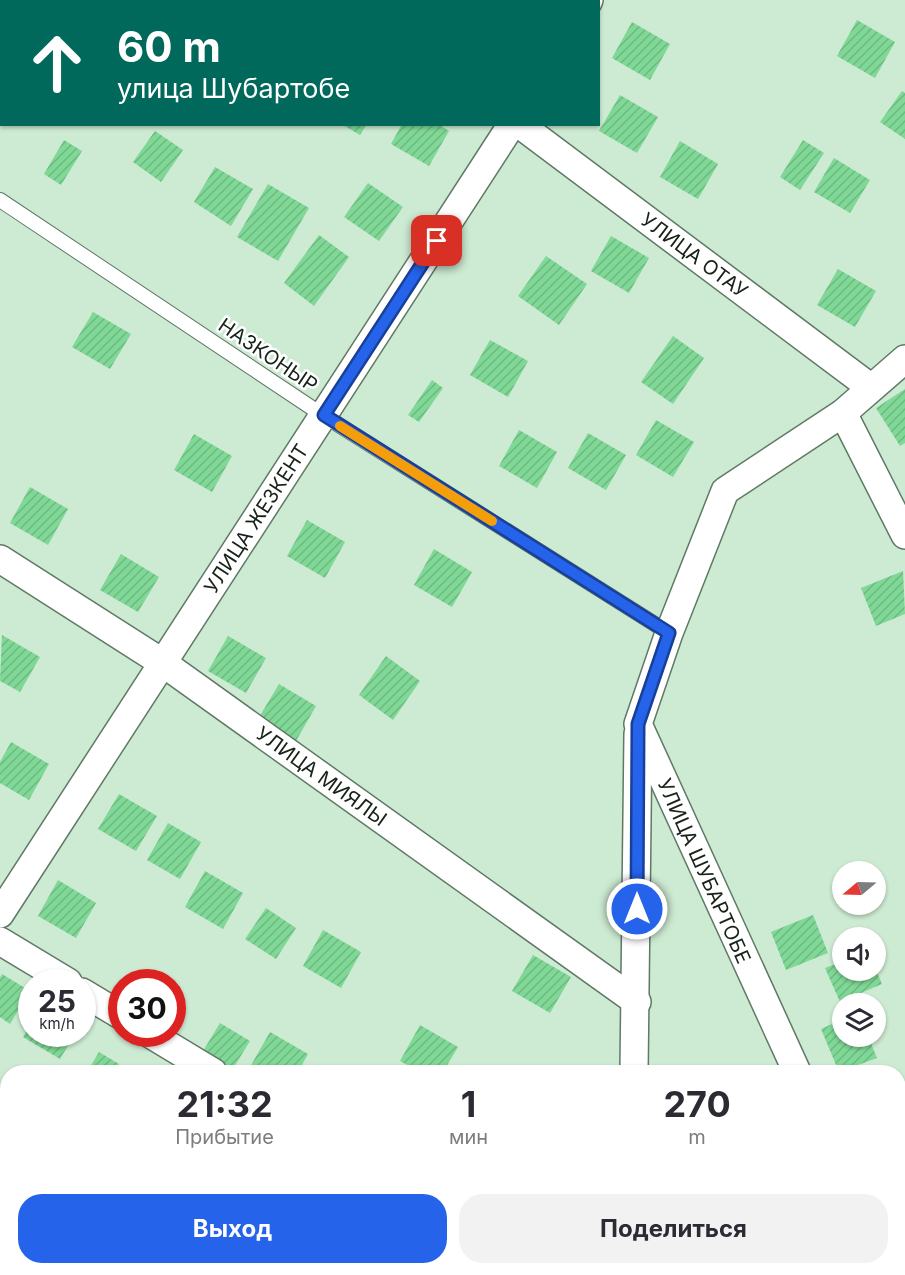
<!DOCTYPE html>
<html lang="ru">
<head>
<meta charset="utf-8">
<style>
  body { margin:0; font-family:Inter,sans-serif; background:#f2f2f3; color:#2b2b33; height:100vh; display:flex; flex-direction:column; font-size:22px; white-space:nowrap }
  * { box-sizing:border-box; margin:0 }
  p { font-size:20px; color:#7c7c81 }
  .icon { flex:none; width:33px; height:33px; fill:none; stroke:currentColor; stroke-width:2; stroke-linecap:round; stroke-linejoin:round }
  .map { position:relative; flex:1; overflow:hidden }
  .side { position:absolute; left:0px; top:1065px; width:906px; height:210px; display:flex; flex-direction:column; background:#fff; border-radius:24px 24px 0 0; box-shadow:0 2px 4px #0004 }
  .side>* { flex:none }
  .guide { position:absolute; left:0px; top:0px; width:600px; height:126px; box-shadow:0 2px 4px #0004; background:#00695c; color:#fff; overflow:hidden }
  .needle { width:39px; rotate:251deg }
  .fabs { position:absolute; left:832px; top:861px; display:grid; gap:12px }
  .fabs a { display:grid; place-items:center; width:54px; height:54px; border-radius:50%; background:#fff; box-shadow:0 2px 4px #0004; font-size:30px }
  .speed { position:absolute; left:18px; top:969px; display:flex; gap:12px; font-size:30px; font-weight:700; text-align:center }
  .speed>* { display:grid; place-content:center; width:78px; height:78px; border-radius:50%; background:#fff; box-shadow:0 2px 4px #0004; line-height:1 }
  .speed small { font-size:15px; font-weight:400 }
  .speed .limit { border:9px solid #d22; background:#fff; color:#111 }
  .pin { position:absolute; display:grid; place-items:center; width:51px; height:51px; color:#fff; margin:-26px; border-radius:12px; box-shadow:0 3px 9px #0006 }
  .me { position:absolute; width:66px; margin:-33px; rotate:0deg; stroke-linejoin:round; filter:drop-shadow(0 0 4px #0008) }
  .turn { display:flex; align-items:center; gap:21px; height:126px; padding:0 18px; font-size:27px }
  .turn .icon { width:78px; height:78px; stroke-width:2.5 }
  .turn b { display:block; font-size:42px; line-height:51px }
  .eta { display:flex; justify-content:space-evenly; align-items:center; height:102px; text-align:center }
  .eta b { font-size:36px; font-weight:700; line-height:42px }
  .button { display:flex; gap:12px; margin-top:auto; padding:12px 18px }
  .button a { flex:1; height:69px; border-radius:24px; background:#2563eb; color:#fff; font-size:24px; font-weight:700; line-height:69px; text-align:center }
  .button a+a { background:#f2f2f3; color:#2b2b33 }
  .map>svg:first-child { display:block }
</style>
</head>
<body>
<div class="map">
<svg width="905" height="1275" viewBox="0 0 905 1275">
  <defs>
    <pattern id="building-hatch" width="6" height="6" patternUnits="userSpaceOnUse" patternTransform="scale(1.5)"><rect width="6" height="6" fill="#7fd896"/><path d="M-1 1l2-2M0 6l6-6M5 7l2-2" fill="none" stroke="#6db981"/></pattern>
  </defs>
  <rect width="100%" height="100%" fill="#cdead2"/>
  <!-- building -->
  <path fill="url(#building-hatch)" d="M857 20 895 42 875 78 837 56Z
    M632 22 670 44 650 80 612 58Z
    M902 91 905 93V139L880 122Z
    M620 95 658 117 637 153 599 131Z
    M341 124H367L360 135Z
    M402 124H438L449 131 429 166 391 144Z
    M155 131 183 150 161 182 133 162Z
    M64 140 82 151 61 185 44 174Z
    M803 140 824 153 800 190 780 177Z
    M680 141 718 164 698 199 660 177Z
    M834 158 870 180 850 213 814 192Z
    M215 167 253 189 231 226 194 202Z
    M368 183 403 207 379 241 344 217Z
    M268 184 309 208 278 261 237 237Z
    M319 235 349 257 314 306 284 283Z
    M611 236 649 258 629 293 591 271Z
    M546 256 587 284 559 325 518 296Z
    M838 269 876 291 855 327 817 305Z
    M93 312 131 334 110 369 72 347Z
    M673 336 704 358 673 404 641 382Z
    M490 340 528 361 508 397 470 375Z
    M432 380 443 388 419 422 408 415Z
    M905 389V443L900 446 876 408Z
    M656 420 694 442 673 477 636 455Z
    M519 430 557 452 537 488 499 466Z
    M588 433 626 455 606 490 568 468Z
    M194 434 232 456 212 492 174 470Z
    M30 487 68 509 48 545 10 523Z
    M307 520 345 542 325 578 287 556Z
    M434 549 472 572 452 607 414 585Z
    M121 554 159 577 138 612 100 590Z
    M903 571 905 614 876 626 861 588Z
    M2 635 40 657 20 692 0 681Z
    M228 636 266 658 246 693 208 671Z
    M386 656 420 681 393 720 359 695Z
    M279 684 316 706 296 741 258 719Z
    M11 742 49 764 29 800 0 783V762Z
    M119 794 157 816 136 851 98 829Z
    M168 823 201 842 180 879 147 860Z
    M205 871 243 893 223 929 185 907Z
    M58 880 96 903 76 938 38 916Z
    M266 908 296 928 276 959 245 939Z
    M813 915 828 953 786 970 771 932Z
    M323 930 361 952 341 988 303 966Z
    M533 955 571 977 550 1013 512 991Z
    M843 961V970H876L882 984 840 1002 825 968Z
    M2 974 30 991 10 1024 0 1017V978Z
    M843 1019V1036H868L877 1058 839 1072 821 1029Z
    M32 1021V1034H75L60 1059 23 1037Z
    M220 1023 250 1041 231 1072H226L200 1056Z
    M420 1025 458 1047 443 1072H420L400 1061Z
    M270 1032 308 1054 298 1072H259L250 1067Z
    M99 1052 119 1064 113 1072H87Z
    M270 1268H313L319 1271 317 1275H266Z"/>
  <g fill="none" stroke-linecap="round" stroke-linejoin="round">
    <!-- service casing -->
    <g stroke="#5f7965" stroke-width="16">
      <path id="service" d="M0 200 315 410 669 633"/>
    </g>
    <!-- minor casing -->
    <g stroke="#5f7965" stroke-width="30">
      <g id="minor">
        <path d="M325 0 327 2"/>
        <path d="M588 2 589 0"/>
        <path id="s1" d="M519 124 870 387"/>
        <path d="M843 413 905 535"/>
        <path id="s2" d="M0 559 163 663 637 1002"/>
        <path id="s3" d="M0 914 512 124"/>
        <path d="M0 941 68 982"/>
        <path d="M82 992 122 1016"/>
        <path d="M150 1034 213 1072"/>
        <path d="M634 1072 638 734"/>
        <path d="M797 1072 638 724 669 633 725 491 843 413 905 359"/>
        <path d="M528 1268 540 1275"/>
        <path d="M891 1268 894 1275"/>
        <path d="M627 1275 628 1268"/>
      </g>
    </g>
    <!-- service -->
    <use href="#service" stroke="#fff" stroke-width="14"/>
    <!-- minor -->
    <use href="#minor" stroke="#fff" stroke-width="27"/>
  </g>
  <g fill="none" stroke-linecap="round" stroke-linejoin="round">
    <!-- route casing -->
    <g stroke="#184099" stroke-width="15">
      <path id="route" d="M437 241 324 415 669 633 638 724 637 909"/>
    </g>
    <!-- route -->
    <use href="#route" stroke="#2563eb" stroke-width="10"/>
    <!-- slow -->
    <path stroke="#f59e0b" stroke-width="10" d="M340 426 492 521"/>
  </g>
  <g text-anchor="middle" stroke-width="5" stroke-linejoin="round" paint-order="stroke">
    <!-- street labels -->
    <g font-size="20" fill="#172219" stroke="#fff">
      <text dy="7" stroke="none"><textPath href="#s1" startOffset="219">УЛИЦА ОТАУ</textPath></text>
      <text transform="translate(268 355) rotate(34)" y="7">НАЗКОНЫР</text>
      <text dy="7" stroke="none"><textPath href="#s3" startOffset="471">УЛИЦА ЖЕЗКЕНТ</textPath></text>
      <text dy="7" stroke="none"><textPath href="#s2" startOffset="388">УЛИЦА МИЯЛЫ</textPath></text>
      <text transform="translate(704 871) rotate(66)" y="7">УЛИЦА ШУБАРТОБЕ</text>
    </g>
  </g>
</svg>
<div class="fabs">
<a><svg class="needle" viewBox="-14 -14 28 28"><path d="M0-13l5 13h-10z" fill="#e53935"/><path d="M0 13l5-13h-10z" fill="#7c7c81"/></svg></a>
<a><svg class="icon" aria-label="sound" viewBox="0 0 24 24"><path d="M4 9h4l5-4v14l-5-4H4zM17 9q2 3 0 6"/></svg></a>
<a><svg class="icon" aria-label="layers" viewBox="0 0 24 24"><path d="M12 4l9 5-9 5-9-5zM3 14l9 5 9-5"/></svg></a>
</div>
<div class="speed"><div>25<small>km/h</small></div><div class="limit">30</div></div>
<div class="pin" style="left:437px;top:241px;background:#d93025"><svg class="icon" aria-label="arrive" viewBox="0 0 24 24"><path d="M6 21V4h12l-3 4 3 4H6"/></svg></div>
<svg class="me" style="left:637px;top:909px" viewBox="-20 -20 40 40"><circle r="17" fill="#2563eb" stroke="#fff" stroke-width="3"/><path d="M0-11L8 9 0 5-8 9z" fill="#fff"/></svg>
<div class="guide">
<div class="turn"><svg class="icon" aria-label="ahead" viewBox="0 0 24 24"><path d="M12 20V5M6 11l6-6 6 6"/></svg><div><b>60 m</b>улица Шубартобе</div></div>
</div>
<section class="side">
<div class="eta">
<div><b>21:32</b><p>Прибытие</p></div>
<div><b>1</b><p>мин</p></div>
<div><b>270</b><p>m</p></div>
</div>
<div class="button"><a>Выход</a><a>Поделиться</a></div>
</section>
</div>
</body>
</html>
